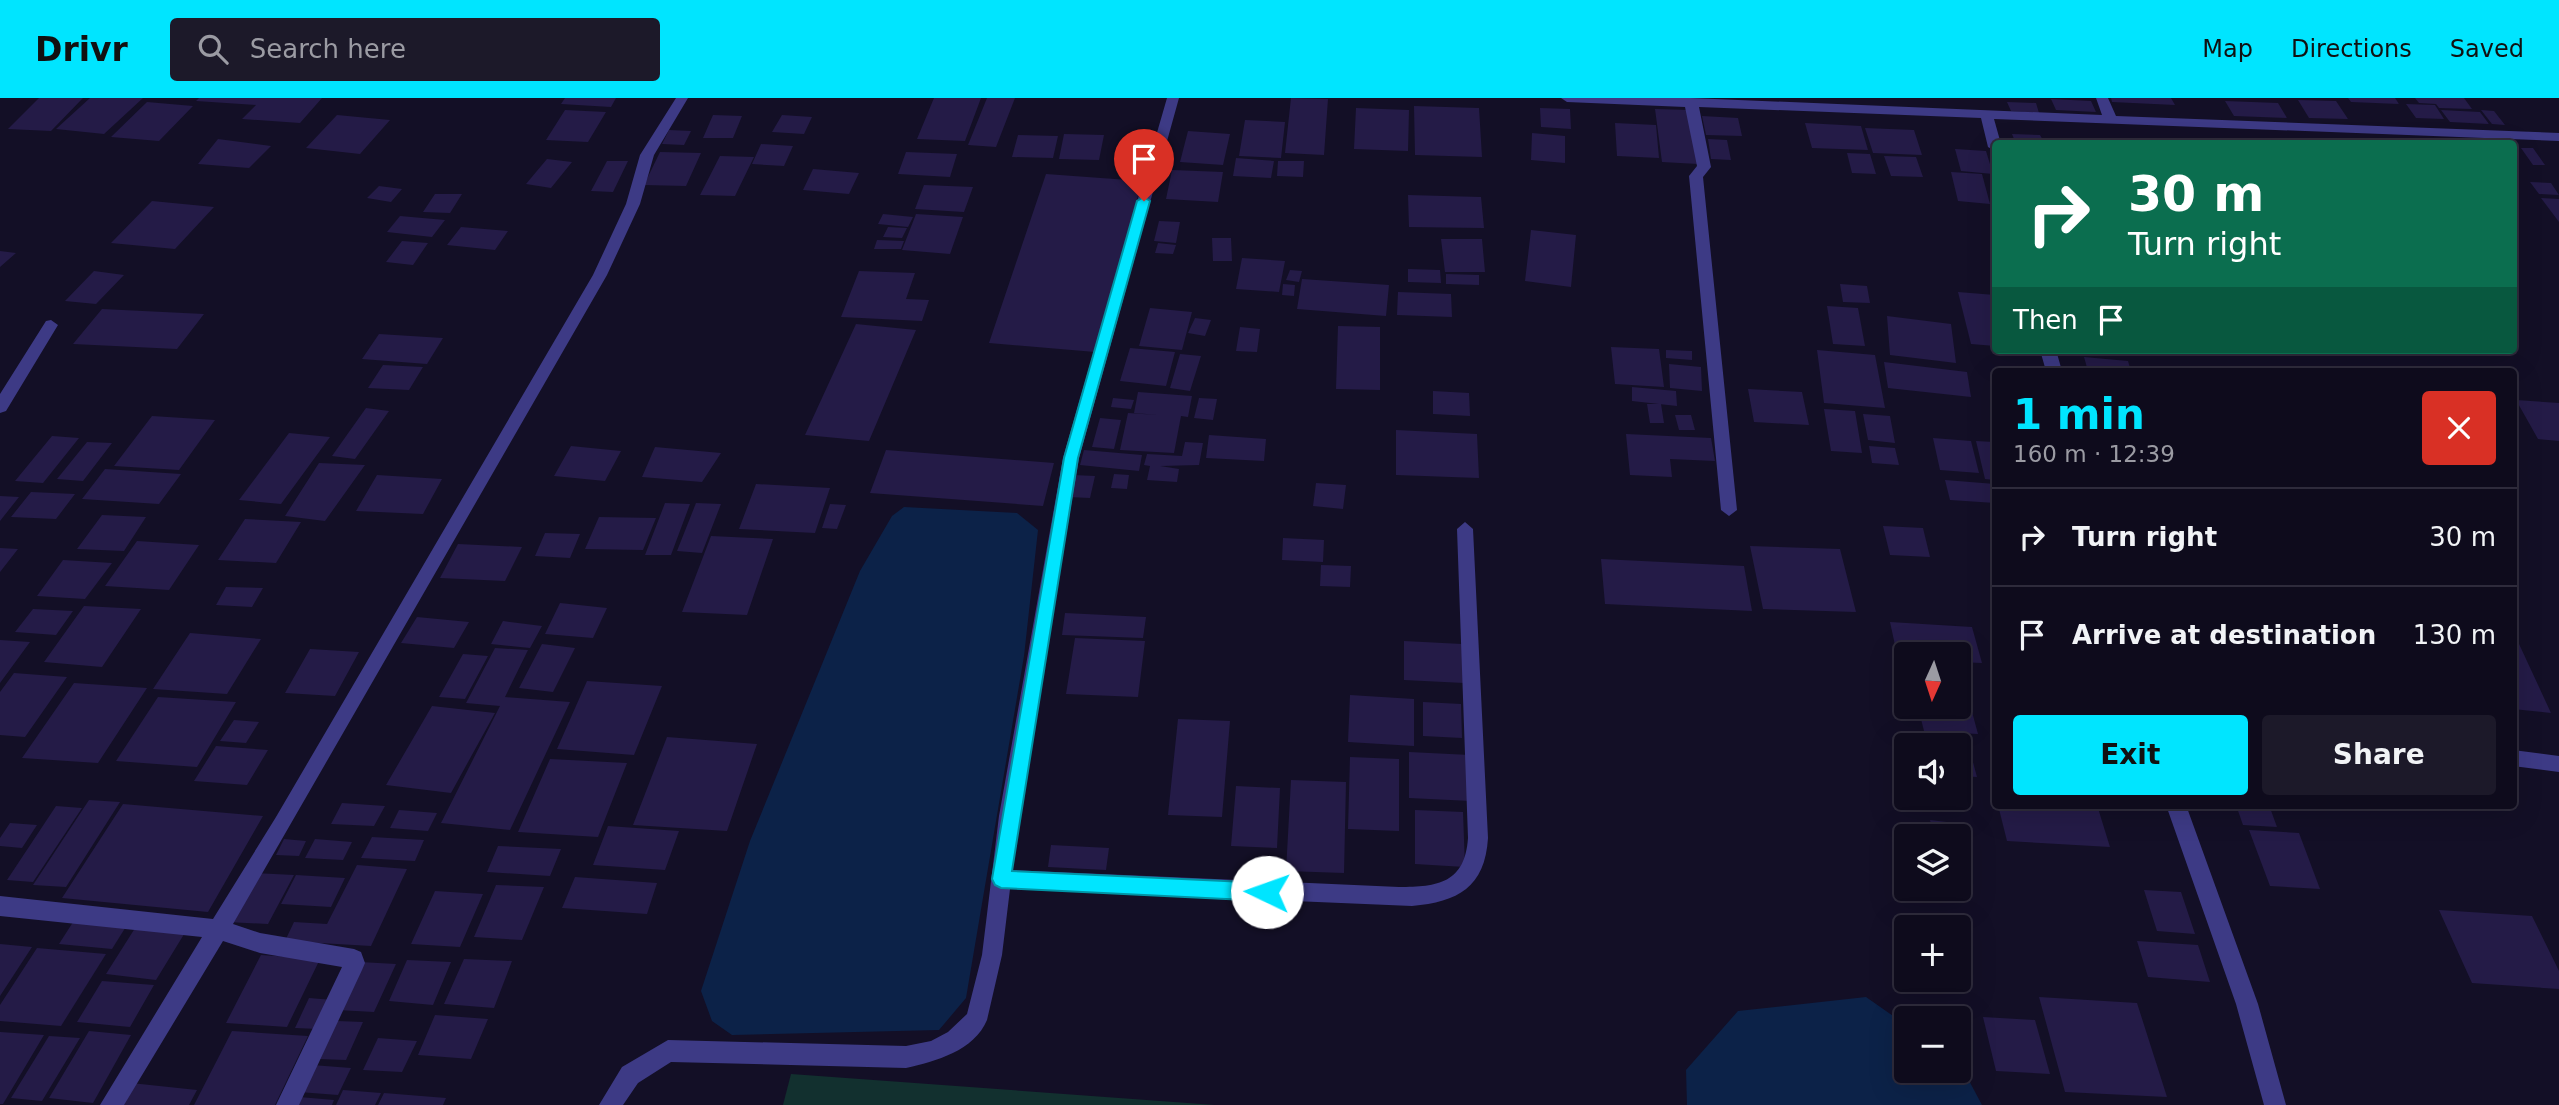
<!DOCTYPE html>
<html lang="en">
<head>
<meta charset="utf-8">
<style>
  body { margin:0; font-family:"DejaVu Sans",sans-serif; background:#1c1929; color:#f1f3f6; height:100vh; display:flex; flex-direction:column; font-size:26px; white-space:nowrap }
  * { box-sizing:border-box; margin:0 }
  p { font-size:23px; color:#9b9ba3 }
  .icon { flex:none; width:38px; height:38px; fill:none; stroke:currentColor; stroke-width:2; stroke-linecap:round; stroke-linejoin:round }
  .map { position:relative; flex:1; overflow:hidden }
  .drawer { position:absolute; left:1992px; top:270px; width:525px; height:441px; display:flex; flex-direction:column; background:#0e0b1c; border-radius:7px; box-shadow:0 7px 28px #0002,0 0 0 2px #2e2b3b }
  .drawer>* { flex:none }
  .top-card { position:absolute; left:1992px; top:42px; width:525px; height:214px; border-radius:7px; box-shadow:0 7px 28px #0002,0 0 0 2px #2e2b3b; background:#0b6e4f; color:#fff; overflow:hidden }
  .needle { width:46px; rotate:183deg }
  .fabs { position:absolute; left:1894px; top:544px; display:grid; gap:14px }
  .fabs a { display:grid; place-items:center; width:77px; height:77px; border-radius:7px; background:#0e0b1c; box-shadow:0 7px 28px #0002,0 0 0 2px #2e2b3b; font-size:35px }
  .pin { position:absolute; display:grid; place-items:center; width:60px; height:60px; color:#fff; margin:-72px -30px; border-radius:50% 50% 50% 0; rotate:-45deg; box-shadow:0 0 7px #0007 }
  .pin .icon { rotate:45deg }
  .me { position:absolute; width:77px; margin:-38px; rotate:273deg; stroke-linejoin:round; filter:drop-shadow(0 0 5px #0008) }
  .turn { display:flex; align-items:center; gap:24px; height:147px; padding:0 21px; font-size:32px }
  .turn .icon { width:91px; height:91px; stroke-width:2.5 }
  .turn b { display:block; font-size:49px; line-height:60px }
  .then { display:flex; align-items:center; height:66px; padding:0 21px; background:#0003; gap:14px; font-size:26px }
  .round { display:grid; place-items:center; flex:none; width:74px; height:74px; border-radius:7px; background:#1c1929 }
  .headline { display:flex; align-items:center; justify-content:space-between; height:119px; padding:0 21px }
  h1 { font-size:42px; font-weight:800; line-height:52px; color:#00e5ff }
  .primary-button { display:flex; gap:14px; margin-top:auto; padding:14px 21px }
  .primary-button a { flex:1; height:80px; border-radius:7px; background:#00e5ff; color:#111; font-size:28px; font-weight:800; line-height:80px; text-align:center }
  .primary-button a+a { background:#1c1929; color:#f1f3f6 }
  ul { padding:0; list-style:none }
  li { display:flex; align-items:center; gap:21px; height:98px; padding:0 21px; border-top:2px solid #2e2b3b }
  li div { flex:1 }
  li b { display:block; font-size:26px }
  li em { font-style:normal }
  header { display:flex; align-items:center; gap:42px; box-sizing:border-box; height:98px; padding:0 35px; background:#00e5ff; color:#111 }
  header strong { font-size:33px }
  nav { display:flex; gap:38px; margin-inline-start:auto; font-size:24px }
  .search { width:490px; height:63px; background:#1c1929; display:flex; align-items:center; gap:18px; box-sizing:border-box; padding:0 24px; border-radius:7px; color:#9b9ba3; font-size:26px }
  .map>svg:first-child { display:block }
</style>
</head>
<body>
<header>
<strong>Drivr</strong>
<div class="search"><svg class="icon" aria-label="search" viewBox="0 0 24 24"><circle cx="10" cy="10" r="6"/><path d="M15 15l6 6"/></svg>Search here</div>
<nav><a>Map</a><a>Directions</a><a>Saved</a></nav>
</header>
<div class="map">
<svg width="2559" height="1007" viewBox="0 0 2559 1007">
  <rect width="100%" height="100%" fill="#130f26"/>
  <!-- green -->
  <path fill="#12302f" d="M791 976 1215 1007H783Z"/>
  <!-- water -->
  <path fill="#0c2248" d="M904 409 1017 415 1038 432 1024 558 966 900 939 932 732 937 712 923 701 893 750 743 860 473 892 418Z
    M1866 899 1906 927V973H1958V962L1982 1007H1687L1686 972 1738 913Z"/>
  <!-- building -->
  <path fill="#241b47" d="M39 0H83L51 33 8 31Z
    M90 0H143L104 36 56 31Z
    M199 0H322L300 25 242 21 256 7 196 3Z
    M565 0H616L611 9 561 6Z
    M934 0H981L965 43 917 41Z
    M987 0H1015L996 49 968 47Z
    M1291 0 1328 1 1324 57 1285 55Z
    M2111 0H2171L2175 7 2112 4Z
    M2348 0H2395L2399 6 2351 4Z
    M2415 0H2464L2472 11 2439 10 2436 6 2419 5Z
    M2051 1 2091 3 2096 14 2056 12Z
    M2298 2 2336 3 2348 21 2309 20Z
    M2225 3 2278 5 2287 20 2234 18Z
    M147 4 193 8 159 43 111 39Z
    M2007 4 2036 5 2039 15 2011 13Z
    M2406 6 2435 7 2444 21 2416 20Z
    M1414 8 1479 10 1482 59 1415 57Z
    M1356 10 1409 12 1408 53 1354 51Z
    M1540 10 1570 11 1571 31 1541 29Z
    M1655 11 1689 12 1698 66 1662 64Z
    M565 12 606 14 588 44 546 42Z
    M2441 12 2480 14 2489 26 2450 24Z
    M2481 12 2494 13 2505 27 2492 26Z
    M337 17 390 22 360 56 306 50Z
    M713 17 742 18 733 40H703Z
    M782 17 812 19 804 36 772 34Z
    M1702 18 1738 20 1742 38 1706 37Z
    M1245 22 1285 24 1281 60 1239 58Z
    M1615 25 1656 27 1659 60 1617 58Z
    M1805 25 1861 28 1868 52 1812 50Z
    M1865 30 1914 32 1922 57 1873 55Z
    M669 32 691 33 684 47 662 46Z
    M1188 33 1230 36 1223 67 1180 64Z
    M1532 35 1565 38V65L1531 62Z
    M1064 36 1104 37 1099 62 1059 61Z
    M2012 36 2040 37 2045 46H2016Z
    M1018 37 1058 38 1053 60 1012 59Z
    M218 41 271 48 249 70 198 66Z
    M1708 41 1727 42 1731 62 1711 61Z
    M761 46 793 48 784 68 752 66Z
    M2521 50H2533L2545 67H2533Z
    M1955 51 1986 53 1993 76 1961 73Z
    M660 54 701 55 686 88 644 87Z
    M906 54 957 56 950 79 898 76Z
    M1847 55 1870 56 1876 76 1852 75Z
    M720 58 754 59 735 98 700 97Z
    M1884 58 1916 59 1923 79 1891 78Z
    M1236 60 1274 63 1271 80 1233 78Z
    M547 61 572 64 551 90 526 86Z
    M607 63H628L613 94 591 93Z
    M1278 63H1304L1303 79 1277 78Z
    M813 71 859 75 849 96 803 92Z
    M1172 72 1223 74 1218 104 1166 101Z
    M1951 74 1982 76 1990 106 1958 103Z
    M1046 76 1142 83 1095 254 989 245Z
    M2530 84 2551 85 2559 97 2539 96Z
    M924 87 973 89 964 114 915 111Z
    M379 88 402 91 391 104 367 100Z
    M435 96H462L450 115 423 114Z
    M1408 97 1481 99 1484 130 1409 129Z
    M2541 100 2559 101V124Z
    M152 103 214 109 175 151 111 145Z
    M883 116 913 119 908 129 878 126Z
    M916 116 963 119 950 156 902 152Z
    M400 118 445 122 432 139 387 134Z
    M1159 123 1180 124 1176 145 1154 143Z
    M461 129 508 133 495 152 447 147Z
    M888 129 907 130 902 140 883 139Z
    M1531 132 1576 137 1571 189 1525 183Z
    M1212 140H1231L1232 163H1213Z
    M1441 141H1482L1485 174H1445Z
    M877 142 904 143 901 151H874Z
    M402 143 428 145 413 167 386 164Z
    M1158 145 1176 147 1173 156 1155 155Z
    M0 153 16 155 0 169Z
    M1242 160 1285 163 1279 194 1236 191Z
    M1408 171 1440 172 1441 185 1408 184Z
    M1290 172 1302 173 1299 184 1286 182Z
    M94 173 124 177 96 206 65 203Z
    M859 173 915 175 906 201 929 202 922 223 841 219Z
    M1446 176 1479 177V187L1446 186Z
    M1302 181 1389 187 1386 218 1297 211Z
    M1283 186 1295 187 1294 198 1282 197Z
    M1840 186 1867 188 1870 205 1843 204Z
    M1398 194 1451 196 1452 219 1397 217Z
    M1958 194 1995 197V248L1971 246Z
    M1827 208 1858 210 1865 248 1833 246Z
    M1150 210 1192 214 1182 252 1139 248Z
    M102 211 204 216 177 251 73 246Z
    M1887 218 1951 226 1956 265 1890 257Z
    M1195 220 1211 222 1205 238 1188 235Z
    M856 226 916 232 869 343 805 337Z
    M1338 228 1380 229V292L1336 291Z
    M1240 229 1260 231 1257 254 1236 253Z
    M379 236 443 240 427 266 362 261Z
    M1611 249 1659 251 1664 289 1615 286Z
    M1130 250 1175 254 1166 288 1120 283Z
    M1666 252 1692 253V262L1666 260Z
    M1817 252 1875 257 1885 310 1824 305Z
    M1180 256 1201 258 1190 293 1170 290Z
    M2084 259 2128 263 2131 273H2088Z
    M1884 264 1967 274 1971 299 1888 290Z
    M1669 266 1701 269 1702 293 1670 290Z
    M383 267 423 269 409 292 368 290Z
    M1632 289 1676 293 1677 308 1632 303Z
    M1748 291 1802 294 1809 327 1754 324Z
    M1433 293 1469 295 1470 318 1433 316Z
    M1138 294 1192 298 1188 319 1181 318 1174 355 1120 352 1128 315 1158 317 1134 315Z
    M1113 300 1134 302 1131 311 1111 309Z
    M1199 300 1217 301 1213 322 1194 320Z
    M2516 302 2559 305V343L2538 341Z
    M1647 306H1661L1664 325H1650Z
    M366 310 389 313 355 361 332 358Z
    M1824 311 1855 313 1862 355 1831 353Z
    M1863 316 1890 318 1895 345 1868 342Z
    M1675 317H1691L1695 332H1679Z
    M152 318 215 322 179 372 114 368Z
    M1100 320 1121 322 1114 351 1092 349Z
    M1396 332 1477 336 1479 380 1396 377Z
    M289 335 330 339 281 406 239 402Z
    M1626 336 1711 340 1715 363 1670 361 1672 379 1630 377Z
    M1209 337 1266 341 1264 363 1206 360Z
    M52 338 79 340 43 385 15 383Z
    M1933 340 1971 343 1979 375 1940 372Z
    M1976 343 1994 344 1995 382 1985 381Z
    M87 344 112 345 83 383 57 381Z
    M1185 344 1203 345 1199 367 1160 368 1179 371 1177 384 1147 382 1150 368 1144 367 1147 356 1182 358Z
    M571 348 621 353 605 383 554 378Z
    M1869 348 1895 350 1899 367 1872 365Z
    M655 349 721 355 702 384 642 379Z
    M886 352 1054 365 1043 408 870 395Z
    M1084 352 1142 357 1139 373 1080 367Z
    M319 365 365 367 325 423 285 418Z
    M105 371 181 376 159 406 82 401Z
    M1114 376 1129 377 1127 391 1111 390Z
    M377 377 442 381 423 416 356 413Z
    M1073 377 1095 378 1090 400 1068 399Z
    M1945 382 1995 386V405L1950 402Z
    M1316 385 1346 387 1343 411 1313 408Z
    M756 386 830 390 815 435 739 431Z
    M31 394 75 396 56 421 11 419Z
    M0 398 19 399 0 423Z
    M665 405 690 406 671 457H645Z
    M696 405 721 406 702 455 677 453Z
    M830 406 846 407 837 431 822 430Z
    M102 417 146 419 124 453 77 451Z
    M599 419 656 420 643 452 585 451Z
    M245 421 301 424 276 465 218 462Z
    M1883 428 1923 430 1930 459 1890 457Z
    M545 435 580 436 570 460 535 458Z
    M711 438 773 441 747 517 682 514Z
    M1283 440 1324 442 1323 464 1282 462Z
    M137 443 199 447 169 492 105 488Z
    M458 446 522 449 505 483 440 480Z
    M1750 448 1840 451 1856 514 1763 511Z
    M0 450 18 451 0 474Z
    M1601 461 1744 468 1752 513 1605 506Z
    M63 462 112 465 85 501 37 498Z
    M1321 467 1351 468 1350 489 1320 488Z
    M226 489 263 490 252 509 216 507Z
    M560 505 607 510 593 540 545 536Z
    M84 508 141 511 102 569 44 564Z
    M33 511 73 513 56 537 15 534Z
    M1065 515 1146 519 1143 540 1062 537Z
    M417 519 469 524 454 550 401 545Z
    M503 523 542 528 530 550 491 546Z
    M1890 524 1972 529 1982 565 1958 564V556H1906V561H1898Z
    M2513 533 2551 615 2513 611Z
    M190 535 261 541 227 596 153 591Z
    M1075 540 1145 543 1138 599 1066 596Z
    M0 542 30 544 0 585Z
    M1404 543 1462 546 1464 585 1404 582Z
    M542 546 575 550 553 594 519 590Z
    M495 550 528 552 505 599 570 604 510 732 441 725 500 608 466 605Z
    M310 551 359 554 335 598 285 595Z
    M463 556 488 558 465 601 439 599Z
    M1958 573H1961L1978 636 1924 633 1918 609H1958Z
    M14 575 67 579 25 639 0 637V594Z
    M587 583 662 588 634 657 557 651Z
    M74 585 147 590 98 665 22 660Z
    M1350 597 1414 601V648L1348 644Z
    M158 599 236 604 197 669 116 663Z
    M1423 604 1461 606 1462 640 1423 638Z
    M432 608 495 615 451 695 386 687Z
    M1178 621 1230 623 1222 719 1168 717Z
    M234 622 259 624 246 645 220 643Z
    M667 639 757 646 727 733 633 727Z
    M216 648 268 652 247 687 194 683Z
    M1958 653H1970L1977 679 1958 678Z
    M1409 654 1470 657 1471 703 1409 700Z
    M1350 659 1399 661V733L1348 731Z
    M550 661 627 665 598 739 518 734Z
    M1291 682 1346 684 1344 775 1286 773Z
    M1958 684H1965L1969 704 1936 702V700H1958Z
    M1236 688 1280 690 1277 750 1231 748Z
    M89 702 120 704 66 789 33 787Z
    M342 705 385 708 374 728 331 726Z
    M123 706 263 718 208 814 62 800Z
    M1998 707H2097L2110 749 2007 743Z
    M2236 707H2269L2277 729 2243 727Z
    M56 708 82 710 33 784 7 782Z
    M399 712 437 715 428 733 390 730Z
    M1415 712 1463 714 1465 769 1415 766Z
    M1930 722 1947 724 1949 734 1933 733Z
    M10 725 37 727 22 750 0 748V740Z
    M608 728 679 733 665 772 593 767Z
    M2249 732 2299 735 2320 791 2270 788Z
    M372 739 424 742 415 763 361 760Z
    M284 741 306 743 299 758 276 757Z
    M315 741 352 744 343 762 305 760Z
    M1958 742H1961L1966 764H1958Z
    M1051 747 1109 750 1106 772 1048 769Z
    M498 748 561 751 550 778 487 774Z
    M357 767 407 771 371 848 285 843 294 824 327 826Z
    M254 775 294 777 268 826 227 824Z
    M296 777 345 780 331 809 281 806Z
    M575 779 657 785 647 816 562 810Z
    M496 787 544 789 522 842 474 839Z
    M2144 792 2181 794 2195 836 2157 833Z
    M435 793 483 796 460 849 411 846Z
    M2439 812 2532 818 2559 873V891L2472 885Z
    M75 821 127 827 112 851 59 846Z
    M137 827 186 833 156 882 106 876Z
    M2137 843 2198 847 2210 884 2148 879Z
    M0 846 32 849 0 898Z
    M37 850 106 856 61 928 0 923V907Z
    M261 857 320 861 287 929 226 925Z
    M464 861 512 863 494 910 444 906Z
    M407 862 451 864 433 907 389 903Z
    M360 864 396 866 374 914 337 912Z
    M102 883 154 887 130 929 77 924Z
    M2039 899 2137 905 2167 999 2065 994Z
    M309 900 333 902 319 931 295 930Z
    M435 917 488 921 471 961 418 957Z
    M1983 919 2035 922 2050 976 1996 973Z
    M337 923 363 924 346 962 319 961Z
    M89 933 131 937 93 1005 49 1000Z
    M232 933 308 938 275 1007H194Z
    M0 934 44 937 3 1006H0Z
    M49 938 80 940 42 1003 11 1000Z
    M378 940 417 943 402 974 363 972Z
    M312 967 351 970 338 997 299 994Z
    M131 985 197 992 189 1007H119Z
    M343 992 381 995 375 1007H336Z
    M384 995 446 1000 443 1007H378Z
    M299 999 334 1002 332 1007H295Z"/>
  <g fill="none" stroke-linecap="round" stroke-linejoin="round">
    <!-- minor -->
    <path fill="#3d3a85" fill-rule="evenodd" d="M676 0H688L654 57 640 106 607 177 233 826 260 835 354 851 361 854 365 865 362 872 299 1007H276L342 869 260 855 223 843 124 1007H100L202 839 0 818V798L213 821 276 719 593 177 626 106 640 57Z
      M1167 0H1179L1079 360 1019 718 1012 772 1399 789C1438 789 1465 785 1468 740L1457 431 1465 424 1473 431 1488 740C1485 789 1458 804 1412 808L1010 791 1002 857 987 922C974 953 936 963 906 970L671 964 638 985 623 1007H599L622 969 668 942 906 948 931 943 948 934 967 916 982 857 999 718 1063 360Z
      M1561 0H1691L2102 17 2096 0H2108L2116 18 2559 35V43L1994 21 2001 46H1995V53L1988 49 1981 20 1699 9 1711 69 1703 79 1737 412 1729 418 1721 412 1689 78 1697 68 1685 9 1567 4Z
      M51 222 58 227 6 313 0 315V296L46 223Z
      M2040 252H2056L2062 273H2046Z
      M2513 652 2559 658V674L2513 668Z
      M2166 707H2186L2258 906 2286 1007H2264L2236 906Z"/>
  </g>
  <!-- route -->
  <path fill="#00e5ff" stroke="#0095a6" stroke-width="2" d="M1144 99 1150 103 1078 360 1012 773 1267 785 1274 788 1276 794 1274 800 1267 803 1001 790 995 787 992 781 1064 360 1137 103Z"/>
</svg>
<div class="fabs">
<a><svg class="needle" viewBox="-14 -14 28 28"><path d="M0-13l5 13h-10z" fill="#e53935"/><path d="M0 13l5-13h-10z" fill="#9b9ba3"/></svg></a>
<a><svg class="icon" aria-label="sound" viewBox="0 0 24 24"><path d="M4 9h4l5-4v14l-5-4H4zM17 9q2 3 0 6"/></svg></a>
<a><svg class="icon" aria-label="layers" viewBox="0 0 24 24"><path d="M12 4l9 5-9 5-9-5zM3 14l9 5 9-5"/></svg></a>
<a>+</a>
<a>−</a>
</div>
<div class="pin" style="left:1144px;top:103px;background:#d93025"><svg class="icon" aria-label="arrive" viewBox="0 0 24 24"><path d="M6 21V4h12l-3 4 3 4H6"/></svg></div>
<svg class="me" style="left:1267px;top:794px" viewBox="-20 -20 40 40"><circle r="19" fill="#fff"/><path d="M0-13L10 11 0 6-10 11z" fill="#00e5ff"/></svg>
<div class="top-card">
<div class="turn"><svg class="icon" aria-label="right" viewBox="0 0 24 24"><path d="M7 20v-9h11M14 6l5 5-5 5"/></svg><div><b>30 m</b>Turn right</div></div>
<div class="then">Then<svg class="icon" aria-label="arrive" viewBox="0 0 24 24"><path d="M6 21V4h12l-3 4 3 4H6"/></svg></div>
</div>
<section class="drawer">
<div class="headline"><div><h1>1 min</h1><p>160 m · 12:39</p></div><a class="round" style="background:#d93025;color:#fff"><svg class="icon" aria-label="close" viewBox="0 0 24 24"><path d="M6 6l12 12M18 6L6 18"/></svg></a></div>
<ul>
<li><svg class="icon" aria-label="right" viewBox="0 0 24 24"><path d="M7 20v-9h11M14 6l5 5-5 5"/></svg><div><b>Turn right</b></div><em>30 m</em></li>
<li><svg class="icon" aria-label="arrive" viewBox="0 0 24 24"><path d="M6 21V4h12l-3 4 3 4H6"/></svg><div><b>Arrive at destination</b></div><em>130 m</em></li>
</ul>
<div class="primary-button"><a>Exit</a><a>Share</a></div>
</section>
</div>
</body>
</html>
